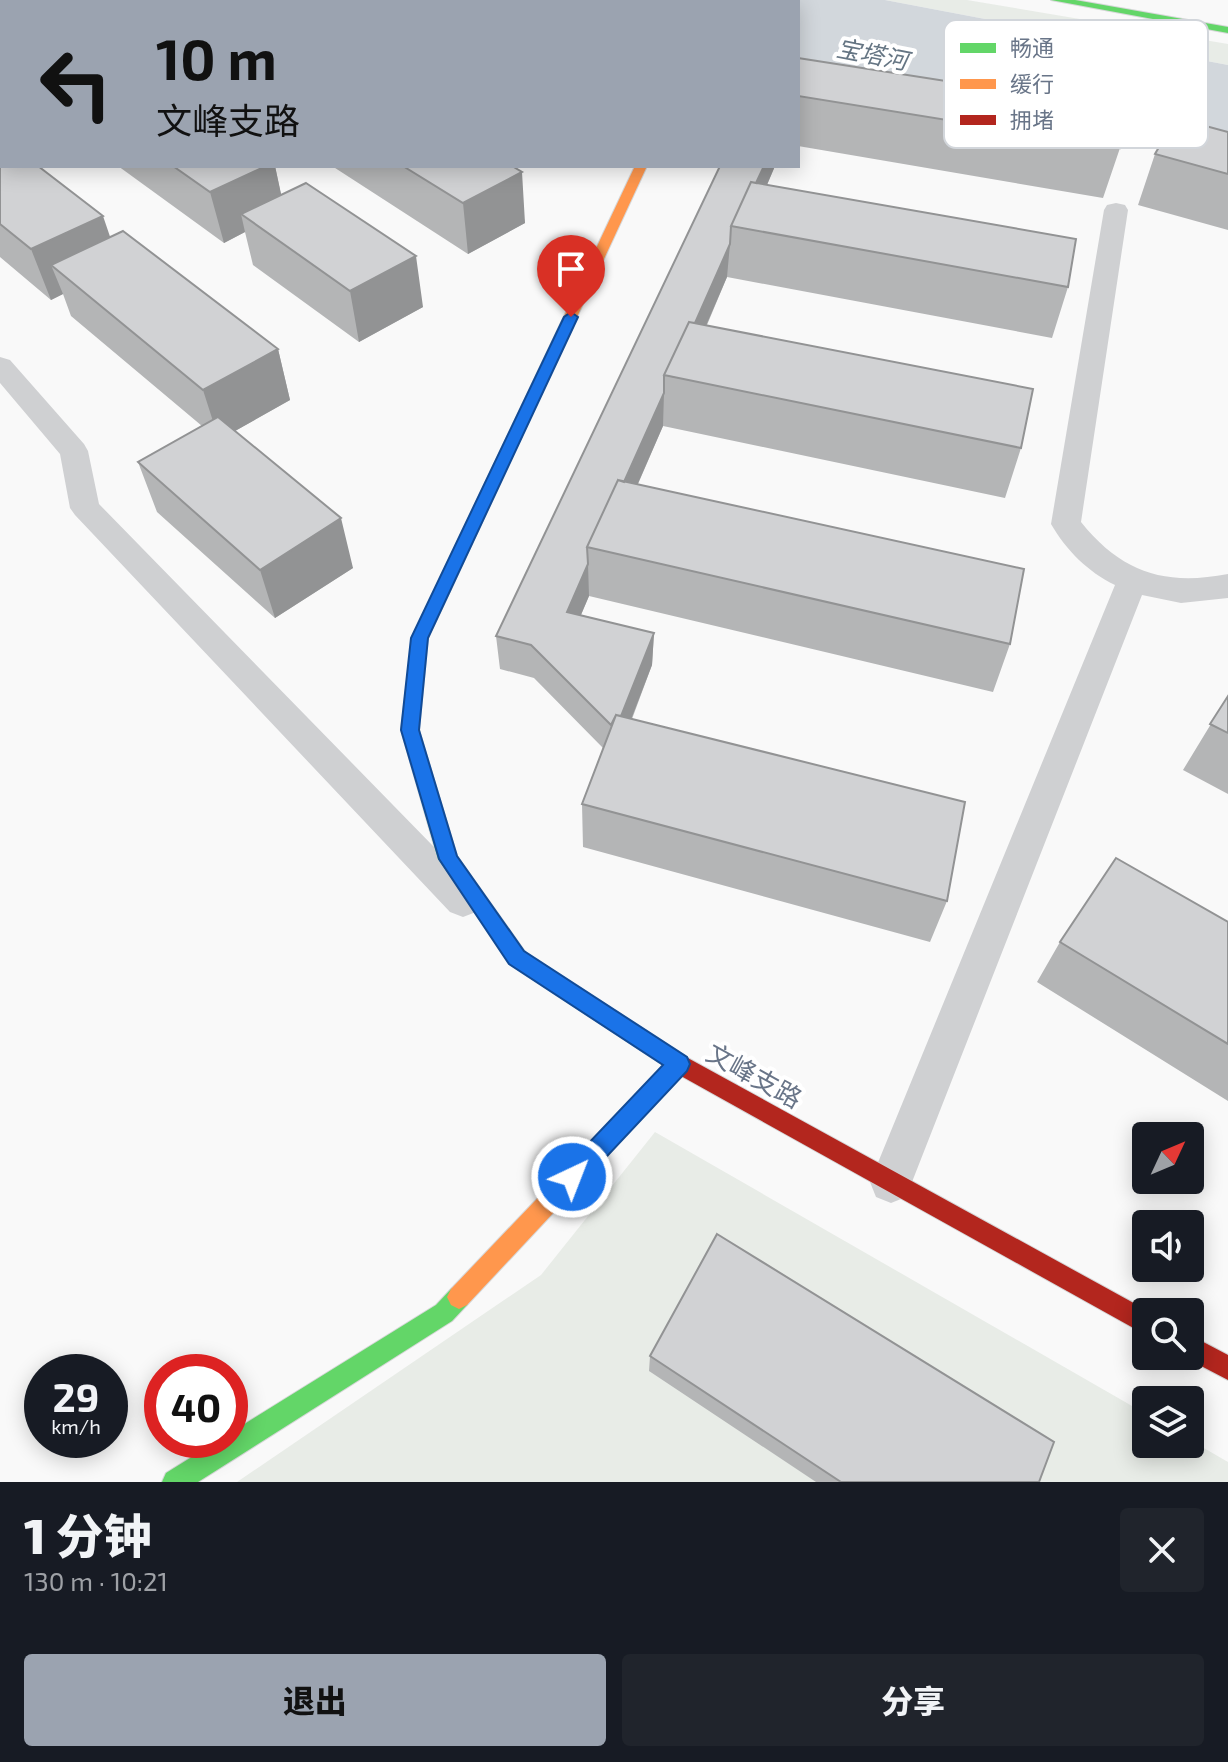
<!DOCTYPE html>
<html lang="zh">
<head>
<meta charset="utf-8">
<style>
  body { margin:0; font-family:"Exo 2","Noto Sans SC",sans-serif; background:#20242c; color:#f1f3f6; height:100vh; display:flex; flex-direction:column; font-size:30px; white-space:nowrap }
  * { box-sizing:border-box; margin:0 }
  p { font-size:26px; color:#9ea1a6 }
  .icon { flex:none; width:44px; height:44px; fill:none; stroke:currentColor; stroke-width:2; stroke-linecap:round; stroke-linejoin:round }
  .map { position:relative; height:1482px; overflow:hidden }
  .panel { display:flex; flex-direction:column; background:#171b24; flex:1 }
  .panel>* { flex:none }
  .guide { position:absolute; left:0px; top:0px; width:800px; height:168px; box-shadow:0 4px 20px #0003; background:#9ba3b0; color:#111; overflow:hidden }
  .needle { width:52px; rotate:46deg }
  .tools { position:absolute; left:1132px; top:1122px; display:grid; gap:16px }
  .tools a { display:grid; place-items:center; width:72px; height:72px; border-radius:8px; background:#171b24; box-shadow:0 4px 20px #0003; font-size:40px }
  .speed { position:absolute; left:24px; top:1354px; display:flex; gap:16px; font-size:40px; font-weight:700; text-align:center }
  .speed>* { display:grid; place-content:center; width:104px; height:104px; border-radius:50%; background:#171b24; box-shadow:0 4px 20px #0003; line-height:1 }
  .speed small { font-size:20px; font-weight:400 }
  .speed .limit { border:12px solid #d22; background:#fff; color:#111 }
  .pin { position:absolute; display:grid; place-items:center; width:68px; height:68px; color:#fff; margin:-82px -34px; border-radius:50% 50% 50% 0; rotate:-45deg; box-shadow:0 0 8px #0007 }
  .pin .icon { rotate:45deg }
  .me { position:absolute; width:88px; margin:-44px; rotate:43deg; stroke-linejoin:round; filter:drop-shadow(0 0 6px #0008) }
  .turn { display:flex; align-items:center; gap:28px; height:168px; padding:0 24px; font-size:36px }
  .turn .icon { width:104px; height:104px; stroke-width:2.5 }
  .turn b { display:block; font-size:56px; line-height:68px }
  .round { display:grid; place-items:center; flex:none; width:84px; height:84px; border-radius:8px; background:#20242c }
  .overview { display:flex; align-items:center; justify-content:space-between; height:136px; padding:0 24px }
  h1 { font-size:48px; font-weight:800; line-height:60px }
  .button { display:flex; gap:16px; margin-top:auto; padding:16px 24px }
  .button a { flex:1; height:92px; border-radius:8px; background:#9ba3b0; color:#111; font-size:32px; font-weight:800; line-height:92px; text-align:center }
  .button a+a { background:#20242c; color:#f1f3f6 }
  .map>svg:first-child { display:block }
</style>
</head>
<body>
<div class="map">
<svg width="1228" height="1482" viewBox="0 0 1228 1482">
  <rect width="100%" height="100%" fill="#f9f9f9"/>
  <!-- green -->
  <path fill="#e8ece7" d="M0 0H425L436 2H2L0 93Z
    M885 0H967L1228 44V65Z
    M655 1132 1146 1414V1444H1190V1440L1228 1462V1482H237L541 1275Z"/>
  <!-- water -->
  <path fill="#d2d7dc" d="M425 0H885L1228 65V162L798 74V2Z"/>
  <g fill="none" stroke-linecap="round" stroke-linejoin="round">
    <!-- fast casing -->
    <g stroke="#d6d7d8" stroke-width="2">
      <path id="fast" d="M1051 0H1075L1228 27V33Z
        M443 583 451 589 428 638 419 730 457 856 526 953 529 959 526 965 519 968 512 965 438 859 401 730 412 638 437 585Z
        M459 1285 467 1289 471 1297 467 1305 452 1321 198 1482H162L166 1473 219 1440H230V1433L436 1305 451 1289Z"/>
    </g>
    <!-- slow casing -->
    <g stroke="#d6d7d8" stroke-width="2">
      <path id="slow" d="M635 166H647L451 589 449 593H437L435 589Z
        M679 1054 686 1057 690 1064 686 1071 467 1305 459 1309 451 1305 447 1297 451 1289 672 1057Z"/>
    </g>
    <!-- jam casing -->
    <g stroke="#d6d7d8" stroke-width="2">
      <path id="jam" d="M519 950 686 1057 1150 1312H1146V1335L672 1071 512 965 509 959 512 953Z
        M1190 1335 1228 1355V1380L1182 1356H1190Z"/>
    </g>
    <!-- lane -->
    <path fill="#cfd0d2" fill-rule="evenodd" d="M1116 203 1125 205 1128 210 1081 522C1122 573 1165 586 1228 574V598L1181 603 1142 595 912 1182 906 1197 891 1203 876 1197 870 1182 1115 585C1088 572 1066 550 1051 524L1104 210 1107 205Z
      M0 357 10 360 84 444 88 451 99 504 476 890 481 901 476 912 463 917 450 912 75 515 70 508 60 454 0 383Z"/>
    <!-- fast -->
    <use href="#fast" fill="#63d668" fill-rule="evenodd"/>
    <!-- slow -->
    <use href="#slow" fill="#ff974d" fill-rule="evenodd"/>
    <!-- jam -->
    <use href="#jam" fill="#b3261e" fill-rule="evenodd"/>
  </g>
  <!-- wall -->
  <path fill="#b4b5b6" d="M798 58 1120 148 1103 198 798 146Z
    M1228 132V230L1138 205 1155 154Z
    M0 137 110 237 278 349 290 400 235 431 353 568 275 618 157 512 138 462 202 426 71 316 63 294 51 300 0 257Z
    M118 166H275L281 195 423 307 359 342 253 265 245 232 224 243Z
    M332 166H512L525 223 468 254Z
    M720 166H775L767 185 1068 287 1052 338 727 277 707 325 1021 448 1005 498 663 426 638 484 1010 644 993 692 589 596 581 615 654 633 652 665 632 719 947 901 930 942 583 847 582 804 603 748 534 678 500 669 496 636Z
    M1228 696V794L1183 770Z
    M1228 922V1101L1037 982 1060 942Z
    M650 1356 1039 1482H816L649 1371Z"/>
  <!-- shaded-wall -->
  <path fill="#929394" d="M266 166H275L285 212 241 214 245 232 224 243 210 192Z
    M764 166H775L748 229 737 227Z
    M522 172 525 223 468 254 463 203Z
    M103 216 120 266 51 265 63 294 51 300 31 249Z
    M730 244 727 277 683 379 671 377Z
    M416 256 423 307 359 342 350 291Z
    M278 349 290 400 219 440 203 390Z
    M664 393 663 426 608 552 595 549Z
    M341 518 353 568 275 618 260 570Z
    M588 564 589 596 568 645 567 612Z
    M654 633 652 665 615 761V729Z"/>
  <!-- building -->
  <path fill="#d1d2d4" stroke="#929394" stroke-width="2" d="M798 58 1126 109 1120 148 798 96Z
    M1176 118 1228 132V174L1155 154Z
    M0 137 2 138V166H38L103 216 31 249 0 224Z
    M173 166H266L210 192Z
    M403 166H512L522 172 463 203Z
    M720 166H764L756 183 751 182 731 226 730 244 695 323 689 322 664 375V393L624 482 618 480 587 547 588 564 567 612 654 633 621 716 616 715 611 725 531 645 496 636Z
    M751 182 1076 239 1068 287 731 226Z
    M306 183 416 256 350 291 241 214Z
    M123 231 278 349 203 390 51 265Z
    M689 322 1033 389 1021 448 664 375Z
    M218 417 341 518 260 570 138 462Z
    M618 480 1024 569 1010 644 587 547Z
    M1228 696V733L1210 724Z
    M616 715 965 802 947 901 582 804Z
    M1116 858 1228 922V1044L1060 942Z
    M717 1234 1054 1442 1039 1482H841L650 1356Z"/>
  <!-- route -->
  <path fill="#1a73e8" stroke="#114b97" stroke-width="2" d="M571 312 578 317 428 638 419 730 457 856 524 951 687 1057 690 1064 687 1071 580 1185 572 1188 564 1185 561 1177 564 1169 663 1065 509 964 439 859 401 730 411 638 564 317Z"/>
  <g text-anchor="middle" stroke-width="8" stroke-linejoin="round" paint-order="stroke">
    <!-- far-water labels -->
    <g font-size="24" font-style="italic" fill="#657583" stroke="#fff">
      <text transform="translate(872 55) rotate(11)" y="8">宝塔河</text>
    </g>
    <!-- street labels -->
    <g font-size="26" fill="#697588" stroke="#fff">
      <text transform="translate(754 1076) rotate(29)" y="9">文峰支路</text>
    </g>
  </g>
  <!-- legend -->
  <rect x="944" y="20" width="264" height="128" rx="12" fill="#fff" stroke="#d2d6db" stroke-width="2"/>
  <rect x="960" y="43" width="36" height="10" fill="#63d668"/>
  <rect x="960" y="79" width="36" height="10" fill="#ff974d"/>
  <rect x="960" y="115" width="36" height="10" fill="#b3261e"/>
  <g font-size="22" fill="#697588">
    <text x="1010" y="56">畅通</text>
    <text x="1010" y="92">缓行</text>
    <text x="1010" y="128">拥堵</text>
  </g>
</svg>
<div class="tools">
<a><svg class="needle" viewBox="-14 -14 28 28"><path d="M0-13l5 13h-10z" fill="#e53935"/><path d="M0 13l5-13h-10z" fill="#9ea1a6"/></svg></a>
<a><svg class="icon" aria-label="sound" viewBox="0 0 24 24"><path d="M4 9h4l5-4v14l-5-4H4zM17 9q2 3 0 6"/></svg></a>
<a><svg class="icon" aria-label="search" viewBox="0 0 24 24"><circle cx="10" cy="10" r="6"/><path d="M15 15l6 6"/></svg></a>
<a><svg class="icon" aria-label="layers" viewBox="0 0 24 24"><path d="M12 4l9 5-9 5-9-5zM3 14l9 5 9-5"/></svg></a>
</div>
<div class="speed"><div>29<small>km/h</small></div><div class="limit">40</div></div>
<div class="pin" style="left:571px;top:317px;background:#d93025"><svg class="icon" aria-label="arrive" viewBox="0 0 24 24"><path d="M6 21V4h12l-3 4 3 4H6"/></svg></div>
<svg class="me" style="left:572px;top:1177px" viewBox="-20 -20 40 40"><circle r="17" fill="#1a73e8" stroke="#fff" stroke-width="3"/><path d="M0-11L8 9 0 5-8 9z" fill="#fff"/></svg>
<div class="guide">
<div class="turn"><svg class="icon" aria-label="left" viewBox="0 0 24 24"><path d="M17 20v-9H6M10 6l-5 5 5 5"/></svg><div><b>10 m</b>文峰支路</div></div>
</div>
</div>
<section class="panel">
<div class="overview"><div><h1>1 分钟</h1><p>130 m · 10:21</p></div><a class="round"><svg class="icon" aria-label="close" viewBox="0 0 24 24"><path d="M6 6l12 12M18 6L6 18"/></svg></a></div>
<div class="button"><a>退出</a><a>分享</a></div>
</section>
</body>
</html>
